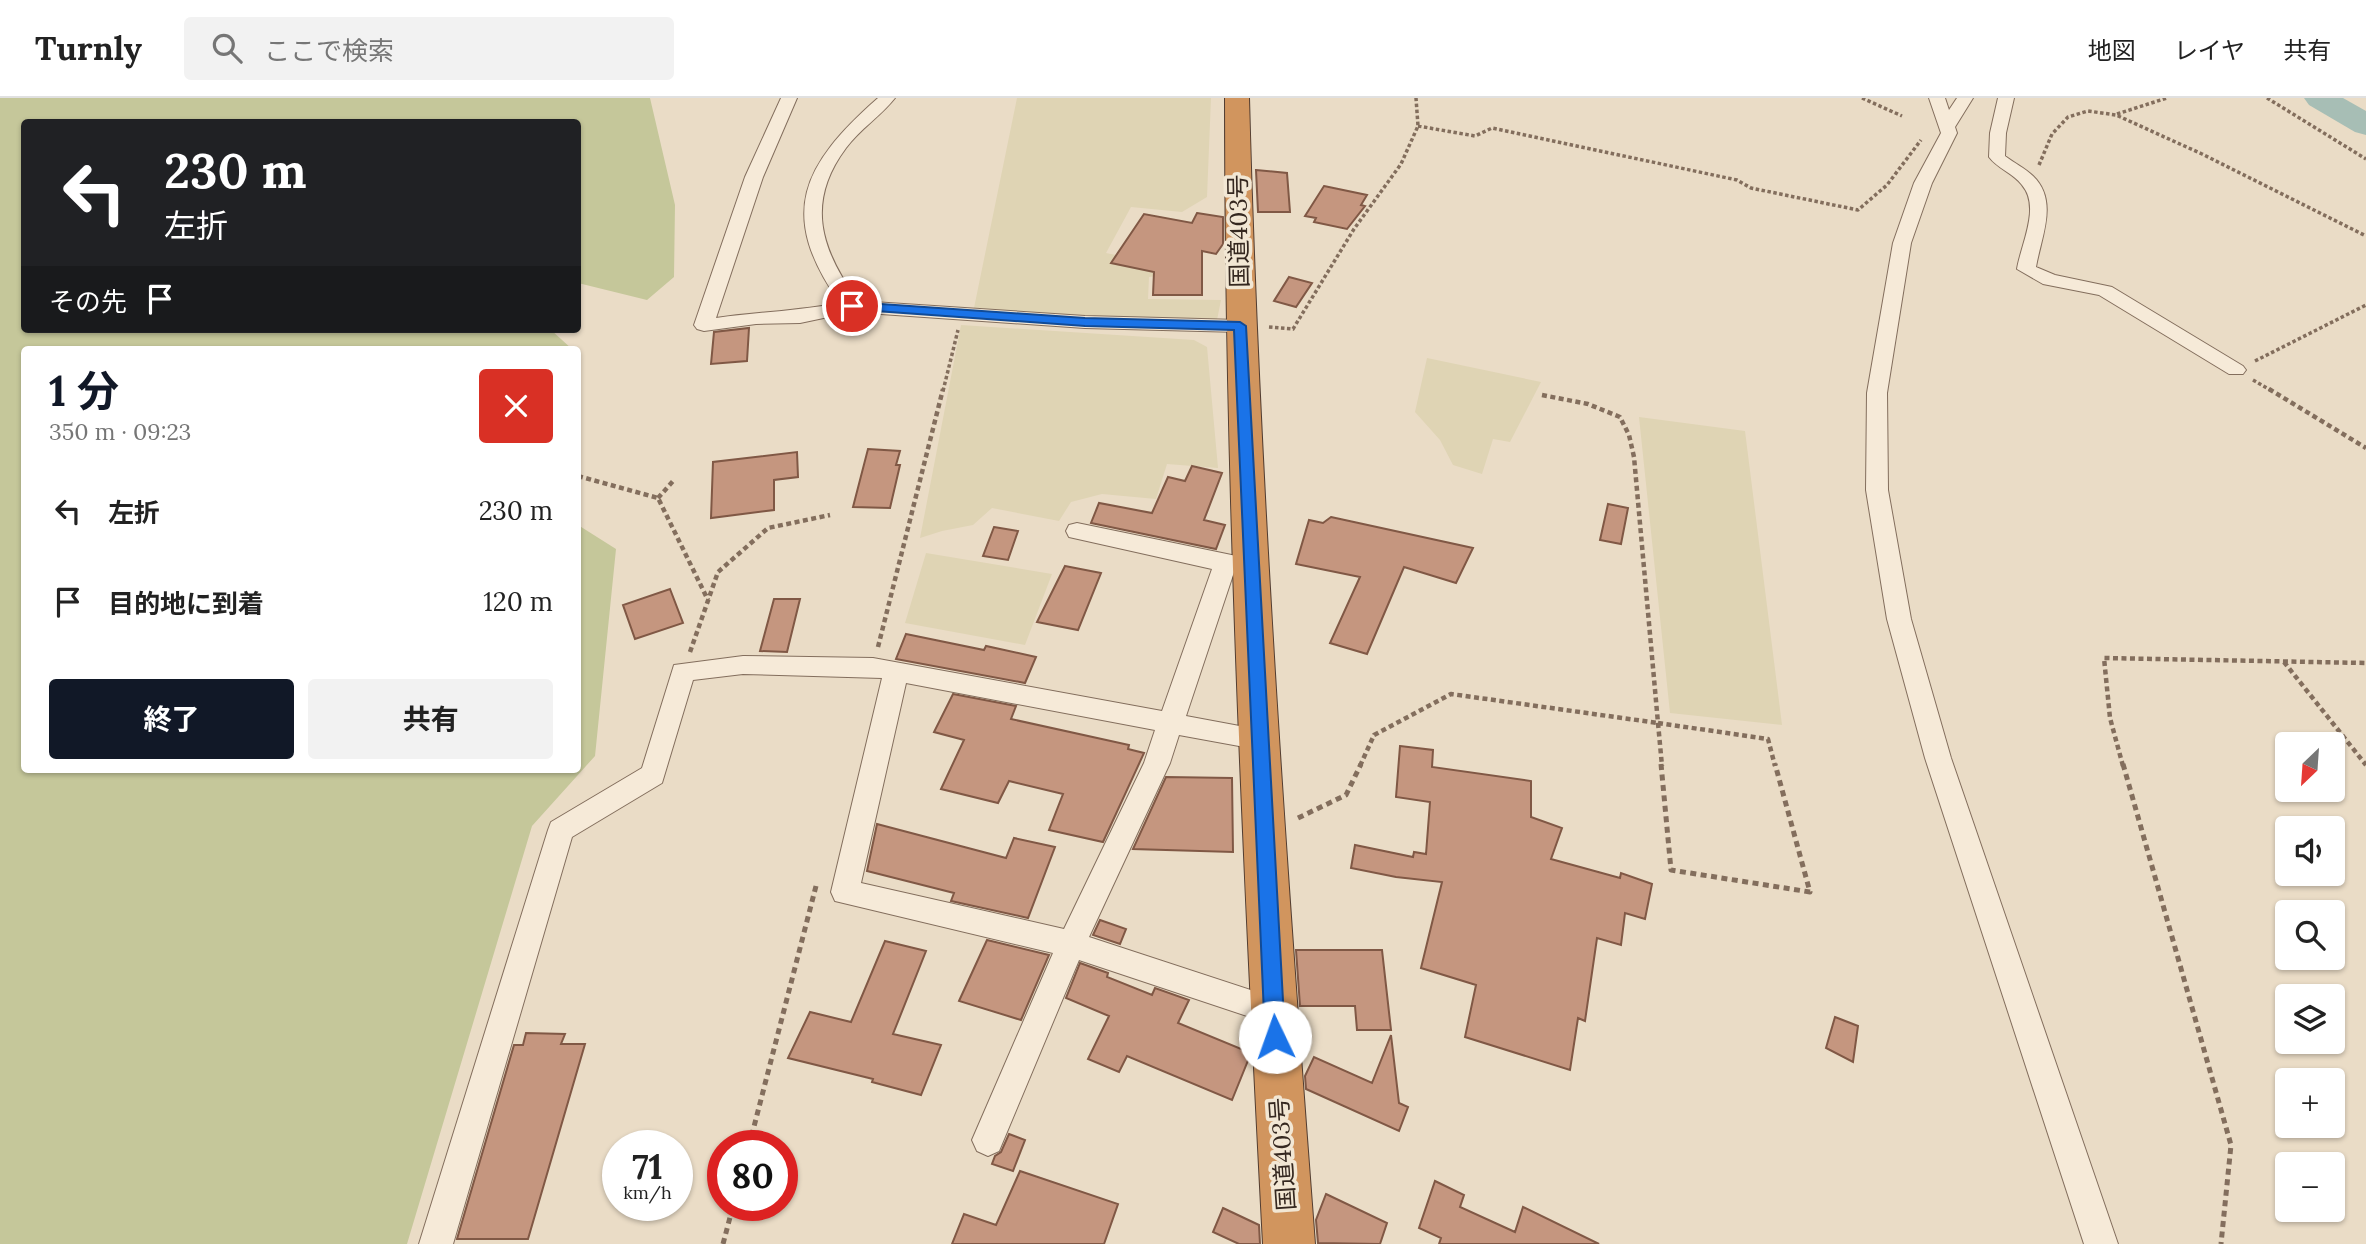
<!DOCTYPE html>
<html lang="ja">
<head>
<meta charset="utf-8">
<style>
  body { margin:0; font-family:Lora,"Noto Sans JP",serif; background:#f2f2f2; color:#222; height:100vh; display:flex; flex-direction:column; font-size:26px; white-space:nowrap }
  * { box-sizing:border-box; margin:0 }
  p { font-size:23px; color:#767676 }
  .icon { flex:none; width:38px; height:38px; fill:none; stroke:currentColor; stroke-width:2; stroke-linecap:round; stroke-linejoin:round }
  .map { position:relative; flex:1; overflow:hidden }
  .sheet { position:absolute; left:21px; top:248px; width:560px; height:427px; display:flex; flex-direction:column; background:#fff; border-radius:7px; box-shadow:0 2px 5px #0004 }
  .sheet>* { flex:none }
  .guide { position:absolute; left:21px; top:21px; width:560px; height:214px; border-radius:7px; box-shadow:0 2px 5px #0004; background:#202124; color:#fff; overflow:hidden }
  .needle { width:46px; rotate:205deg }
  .buttons { position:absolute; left:2275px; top:634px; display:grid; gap:14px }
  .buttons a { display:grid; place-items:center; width:70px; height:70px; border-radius:7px; background:#fff; box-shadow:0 2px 5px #0004; font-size:35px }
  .speed { position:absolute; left:602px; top:1032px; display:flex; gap:14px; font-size:35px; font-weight:700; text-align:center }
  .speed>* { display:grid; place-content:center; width:91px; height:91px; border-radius:50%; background:#fff; box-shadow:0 2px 5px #0004; line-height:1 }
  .speed small { font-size:18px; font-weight:400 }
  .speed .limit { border:10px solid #d22; background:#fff; color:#111 }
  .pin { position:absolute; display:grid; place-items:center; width:60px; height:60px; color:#fff; margin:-30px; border:4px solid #fff; border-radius:50%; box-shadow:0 2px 7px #0007 }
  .me { position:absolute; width:77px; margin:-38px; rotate:357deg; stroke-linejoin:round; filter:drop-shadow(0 0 5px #0008) }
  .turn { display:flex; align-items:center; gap:24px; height:147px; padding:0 28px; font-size:32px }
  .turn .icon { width:91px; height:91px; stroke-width:2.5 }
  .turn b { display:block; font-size:49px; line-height:60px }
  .then { display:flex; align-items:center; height:66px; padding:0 28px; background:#0003; gap:14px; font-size:26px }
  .round { display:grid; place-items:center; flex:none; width:74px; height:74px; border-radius:7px; background:#f2f2f2 }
  .summary { display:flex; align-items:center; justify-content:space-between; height:119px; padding:0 28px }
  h1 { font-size:42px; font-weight:700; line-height:52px; color:#111827 }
  .button { display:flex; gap:14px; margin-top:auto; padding:14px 28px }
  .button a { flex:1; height:80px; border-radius:7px; background:#111827; color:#fff; font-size:28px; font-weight:700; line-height:80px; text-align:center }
  .button a+a { background:#f2f2f2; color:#222 }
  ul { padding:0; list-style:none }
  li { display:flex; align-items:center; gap:21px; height:91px; padding:0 28px }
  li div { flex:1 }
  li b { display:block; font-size:26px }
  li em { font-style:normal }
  header { display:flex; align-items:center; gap:42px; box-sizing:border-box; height:98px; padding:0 35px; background:#fff; border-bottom:2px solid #e0e0e0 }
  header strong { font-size:33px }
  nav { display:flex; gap:38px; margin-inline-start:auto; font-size:24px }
  .search { width:490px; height:63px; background:#f2f2f2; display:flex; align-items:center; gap:18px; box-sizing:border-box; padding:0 24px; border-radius:7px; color:#767676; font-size:26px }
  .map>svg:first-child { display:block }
</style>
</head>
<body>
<header>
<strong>Turnly</strong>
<div class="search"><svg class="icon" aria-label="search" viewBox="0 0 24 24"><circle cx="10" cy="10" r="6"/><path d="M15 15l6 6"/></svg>ここで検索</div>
<nav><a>地図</a><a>レイヤ</a><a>共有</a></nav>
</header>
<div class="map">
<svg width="2366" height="1146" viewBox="0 0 2366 1146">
  <rect width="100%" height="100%" fill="#eadcc6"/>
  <!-- farmland -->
  <path fill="#dfd4b4" d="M1017 0H1211L1207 99 1182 114 1131 109 1106 155 1160 166 1157 178 1149 179 1148 201 1221 202 1217 222 1084 219 974 210Z
    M961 227 1194 242 1207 249 1218 370 1167 366 1156 401 1102 396 1071 404 1059 423 992 410 973 427 942 433 920 440Z
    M1427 260 1541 284 1510 344 1493 341 1482 376 1453 367 1440 342 1415 314Z
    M1639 319 1745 333 1782 627 1670 615Z
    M926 455 1052 476 1025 547 905 525Z"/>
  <!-- green -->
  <path fill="#c5c79a" d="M0 0H650L675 107 674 179 647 202 578 185V24H24V231H550L573 252H24V672H578V427L616 451 595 658 532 728 407 1146H0Z"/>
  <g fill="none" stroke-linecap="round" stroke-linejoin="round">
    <!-- river -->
    <path fill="#a7beb5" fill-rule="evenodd" d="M2304 0H2343L2366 13V37L2355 34 2309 7Z"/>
  </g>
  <!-- building -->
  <path fill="#c5967f" stroke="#805845" stroke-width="2" d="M1256 72 1287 75 1290 114H1258Z
    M1324 88 1367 97 1361 107 1365 108 1347 131 1314 124 1316 120 1305 118Z
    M1197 115 1223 119V146L1216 156 1202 153V197H1153L1154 174 1111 165 1144 116 1192 125Z
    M1289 179 1312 185 1296 209 1274 203Z
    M749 230 747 263 711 266 714 234Z
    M868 351 900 353 896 367H900L890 410 853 409Z
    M797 354 798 379 774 382V412L711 420 713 364Z
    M1192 368 1222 375 1204 422 1225 427 1216 451 1091 425 1099 405 1152 415 1168 379 1185 383Z
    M1608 406 1628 410 1621 446 1600 442Z
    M1331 419 1473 450 1456 485 1404 469 1367 556 1330 545 1360 479 1296 466 1309 422 1323 425Z
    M994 429 1018 433 1008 462 983 458Z
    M1065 468 1101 475 1078 532 1037 524Z
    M670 491 683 525 635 541 623 507Z
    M774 501H800L787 554 760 553Z
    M906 536 984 552 986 548 1036 559 1025 585 896 561Z
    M953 596 1016 608 1011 621 1129 647 1128 651 1144 655 1103 744 1049 732 1063 696 1009 683 998 705 941 691 964 642 934 634Z
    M1400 648 1433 652 1432 669 1531 683V719L1562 730 1551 761 1620 780 1621 775 1652 786 1645 821 1625 815 1621 847 1597 840 1585 923 1578 920 1570 972 1465 939 1476 887 1421 870 1442 784 1396 779 1351 770 1355 747 1413 759 1414 754 1426 756 1430 704 1396 699Z
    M1166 679 1232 680 1233 754 1133 751Z
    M877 726 1006 760 1014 740 1055 749 1028 820 951 803 954 795 867 773Z
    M1100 822 1126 831 1120 846 1093 837Z
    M987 842 1049 857 1021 922 959 903Z
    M885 843 926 853 893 936 941 947 921 997 872 984 873 981 788 960 810 914 851 924Z
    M1296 852H1382L1391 932H1357L1355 908H1300Z
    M1080 865 1108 875 1107 879 1152 897 1155 890 1189 902 1178 925 1251 955 1232 1002 1127 958 1119 974 1088 961 1109 918 1066 900Z
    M1835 919 1858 928 1853 964 1826 950Z
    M526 935 565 936 561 946H585L528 1141H457L514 947H523Z
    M1391 937 1399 1005 1408 1009 1399 1033 1306 991 1305 978 1314 959 1372 985Z
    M1009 1036 1025 1042 1013 1073 992 1066 995 1058 1001 1054Z
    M1020 1073 1118 1106 1104 1146H952L964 1116 996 1127Z
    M1435 1083 1464 1097 1460 1109 1515 1134 1523 1109 1599 1146H1439L1441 1140 1419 1130Z
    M1326 1096 1387 1125 1380 1146 1318 1145 1316 1122Z
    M1223 1110 1259 1127 1260 1146H1239L1213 1134Z"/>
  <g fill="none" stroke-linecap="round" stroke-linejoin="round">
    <!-- street casing -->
    <g stroke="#836e5d" stroke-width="2">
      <path id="street" d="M781 0H797L763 79 716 220C758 214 799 213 840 205 777 116 802 67 878 0H895C881 18 860 31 846 50 805 105 821 152 858 203L1085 218 1240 222 1250 228 1240 234 1085 230 852 214 800 225 756 226 704 233 697 231 694 227 745 79Z
        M1929 0H1945L1949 12 1957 0H1973L1955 29 1957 35 1932 85 1911 145 1887 295 1888 392 1911 521 1951 660 2118 1146H2084L1925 660 1887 521 1866 392 1867 295 1893 145 1914 85 1941 35Z
        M1998 0H2014L2006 35 2005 58C2014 65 2025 70 2033 78 2059 103 2041 139 2036 169L2055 177 2112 189 2243 268 2246 272 2243 276H2229L2099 197 2043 186 2017 171C2021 146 2041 109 2022 87 2013 75 1998 71 1989 59L1990 35Z
        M1077 425 1246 460 1249 466 1246 472 1234 474 1186 618 1261 632 1270 635 1274 642 1270 649 1261 652 1179 637 1170 665 1089 839 1284 903 1289 913 1284 923 1274 927 1079 862 999 1053 988 1058 977 1053 972 1042 1053 855 835 803 831 794 882 580 743 576 693 582 662 685 572 739 453 1146H419L548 732 551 724 642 670 674 567 743 558 873 560 1162 613 1212 471 1069 439 1066 433 1069 427ZM906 585 1155 632 1144 665 1064 831 861 785Z"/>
    </g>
    <!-- highway casing -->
    <g stroke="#523d31" stroke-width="2">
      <path id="highway" d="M1225 0H1249C1259 382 1286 765 1315 1146H1263C1243 764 1225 382 1225 0Z"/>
    </g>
    <!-- path-far2 -->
    <path stroke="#836e5d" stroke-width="3.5" stroke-dasharray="3.5 2.5" stroke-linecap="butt" d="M1862 0 1902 18
      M2267 0 2366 61
      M2117 16 2167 0
      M1418 28 1475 38 1492 30 1737 82 1751 90 1858 112 1887 87 1921 42
      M2039 67 2052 36 2068 19 2088 13 2116 17 2202 56 2366 138
      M1269 229 1293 231 1354 131 1401 66 1418 28 1416 0
      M2255 263 2366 207
      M2253 282 2272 293
      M943 293 958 232"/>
    <!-- path-far1 -->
    <path stroke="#836e5d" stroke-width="4.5" stroke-dasharray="5 3.5" stroke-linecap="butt" d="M2269 291 2366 350
      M1542 297 1588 306 1620 319 1629 337 1634 359 1658 625
      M578 378 658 400 708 502
      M658 400 674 382
      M878 549 943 291
      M690 554 718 474 768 430 830 417
      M2284 564 2366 667
      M1658 625 1768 641 1775 668
      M1658 625 1662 668
      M1360 668 1374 637 1451 596 1658 625
      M2123 668 2110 620 2104 560 2366 565"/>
    <!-- path -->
    <path stroke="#836e5d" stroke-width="5" stroke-dasharray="6 4.5" stroke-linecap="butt" d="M1661 666 1671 772 1810 794 1775 666
      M2123 666 2231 1047 2221 1146
      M1298 720 1346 697 1361 666
      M749 1048 816 788
      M723 1146 733 1108"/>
    <!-- street -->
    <use href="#street" fill="#f6ead8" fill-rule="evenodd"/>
    <!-- highway -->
    <use href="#highway" fill="#d1955e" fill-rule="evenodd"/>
  </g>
  <!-- route -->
  <path fill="#1a73e8" stroke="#114b97" stroke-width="2" d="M852 204 1085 220 1240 224 1246 228 1285 939 1282 946 1275 948 1268 946 1265 939 1234 232 1085 228 848 211 846 208Z"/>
  <g text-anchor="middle" stroke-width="7" stroke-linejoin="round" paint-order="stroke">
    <!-- street labels -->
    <g font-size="24" fill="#352820" stroke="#f2e7d4">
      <text transform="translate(1239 133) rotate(-91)" y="8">国道403号</text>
      <text transform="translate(1283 1056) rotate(-94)" y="8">国道403号</text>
    </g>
  </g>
</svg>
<div class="buttons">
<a><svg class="needle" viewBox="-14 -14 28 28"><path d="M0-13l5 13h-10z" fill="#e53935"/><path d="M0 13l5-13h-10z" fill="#767676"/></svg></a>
<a><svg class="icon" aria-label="sound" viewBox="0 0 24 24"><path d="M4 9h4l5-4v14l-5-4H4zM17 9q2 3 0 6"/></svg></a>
<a><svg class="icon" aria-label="search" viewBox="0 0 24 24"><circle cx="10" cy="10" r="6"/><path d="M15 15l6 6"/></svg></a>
<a><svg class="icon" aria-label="layers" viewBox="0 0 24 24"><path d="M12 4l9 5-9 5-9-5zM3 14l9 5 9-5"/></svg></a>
<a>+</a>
<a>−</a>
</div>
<div class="speed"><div>71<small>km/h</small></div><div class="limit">80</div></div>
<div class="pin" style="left:852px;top:208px;background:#d93025"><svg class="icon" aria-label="arrive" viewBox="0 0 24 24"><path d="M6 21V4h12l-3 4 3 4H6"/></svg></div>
<svg class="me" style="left:1275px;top:939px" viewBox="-20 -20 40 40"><circle r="19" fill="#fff"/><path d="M0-13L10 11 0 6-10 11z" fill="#1a73e8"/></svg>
<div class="guide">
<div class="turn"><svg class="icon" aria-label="left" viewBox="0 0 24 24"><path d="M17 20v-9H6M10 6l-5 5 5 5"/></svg><div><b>230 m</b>左折</div></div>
<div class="then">その先<svg class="icon" aria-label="arrive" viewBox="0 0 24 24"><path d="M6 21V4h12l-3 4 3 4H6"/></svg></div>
</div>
<section class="sheet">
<div class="summary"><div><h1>1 分</h1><p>350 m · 09:23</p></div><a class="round" style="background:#d93025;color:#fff"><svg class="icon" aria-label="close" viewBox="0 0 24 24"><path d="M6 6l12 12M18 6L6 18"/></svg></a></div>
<ul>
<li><svg class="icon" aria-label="left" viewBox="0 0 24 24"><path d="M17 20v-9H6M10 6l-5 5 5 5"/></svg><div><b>左折</b></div><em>230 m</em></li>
<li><svg class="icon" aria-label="arrive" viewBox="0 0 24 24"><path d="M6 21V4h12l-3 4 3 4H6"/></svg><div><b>目的地に到着</b></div><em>120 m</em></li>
</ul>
<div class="button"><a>終了</a><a>共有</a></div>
</section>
</div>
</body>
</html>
